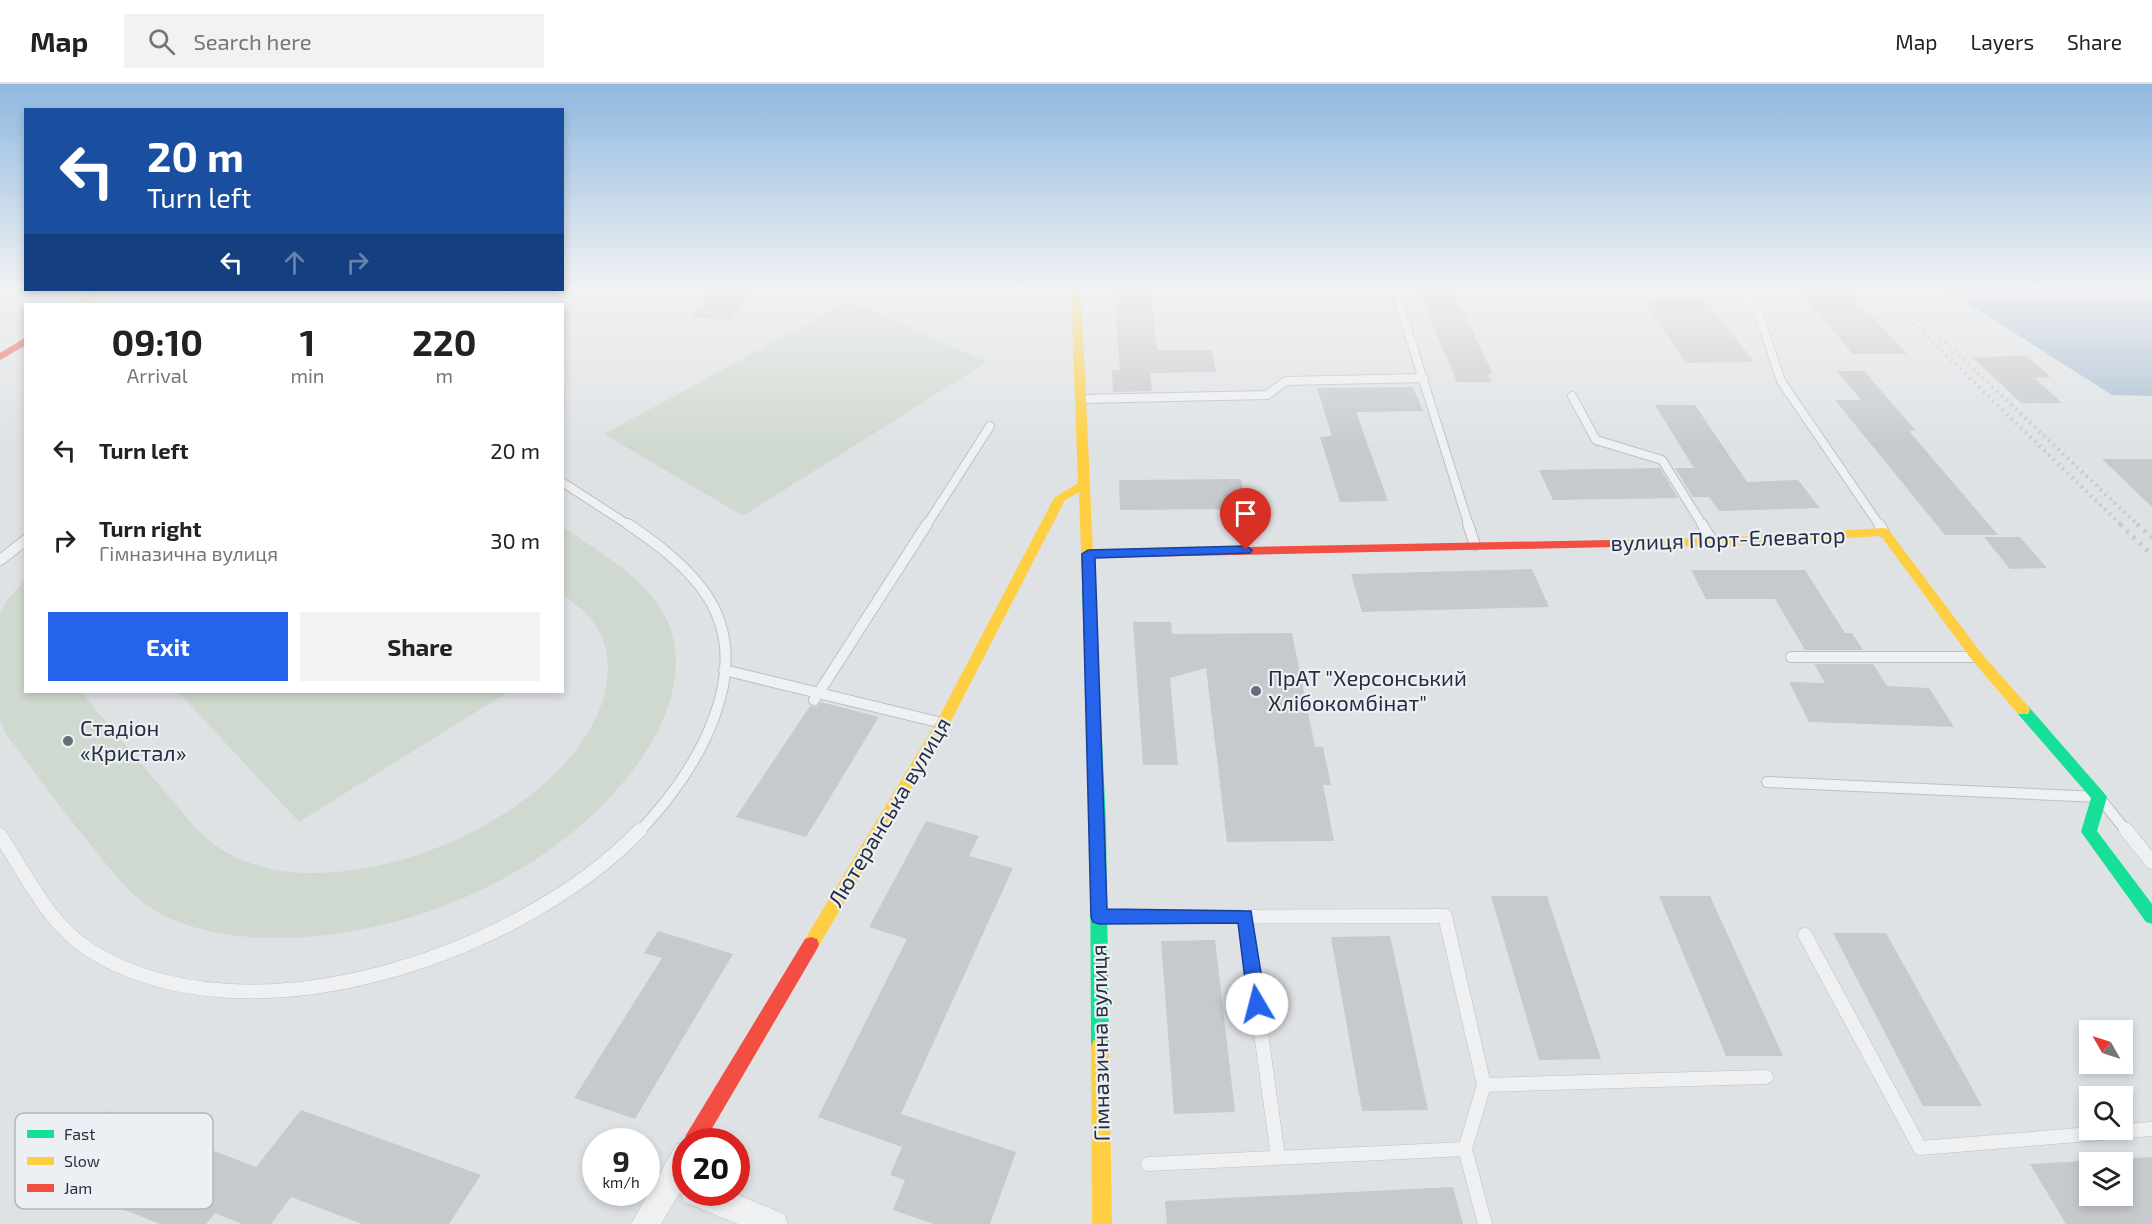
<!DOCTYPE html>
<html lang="en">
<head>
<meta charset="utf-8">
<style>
  body { margin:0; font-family:"Exo 2",sans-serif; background:#f2f2f2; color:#222; height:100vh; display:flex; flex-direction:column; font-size:22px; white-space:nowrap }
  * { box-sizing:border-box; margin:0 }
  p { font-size:20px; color:#767676 }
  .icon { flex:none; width:33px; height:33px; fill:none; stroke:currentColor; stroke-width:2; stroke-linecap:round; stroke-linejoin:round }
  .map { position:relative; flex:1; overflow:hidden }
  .side { position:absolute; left:24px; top:219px; width:540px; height:390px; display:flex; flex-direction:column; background:#fff; border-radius:0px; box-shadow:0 3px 9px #0003 }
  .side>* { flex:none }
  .banner { position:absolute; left:24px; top:24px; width:540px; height:183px; border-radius:0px; box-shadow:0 3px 9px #0003; background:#1a4fa0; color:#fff; overflow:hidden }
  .needle { width:39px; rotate:309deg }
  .fabs { position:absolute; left:2079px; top:936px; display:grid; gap:12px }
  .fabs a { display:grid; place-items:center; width:54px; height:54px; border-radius:0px; background:#fff; box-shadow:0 3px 9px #0003; font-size:30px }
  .speed { position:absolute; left:582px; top:1044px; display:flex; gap:12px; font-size:30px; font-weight:700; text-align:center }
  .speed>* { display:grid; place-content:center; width:78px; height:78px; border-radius:50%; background:#fff; box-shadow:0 3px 9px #0003; line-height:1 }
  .speed small { font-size:15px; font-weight:400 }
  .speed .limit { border:9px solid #d22; background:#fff; color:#111 }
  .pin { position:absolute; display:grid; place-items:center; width:51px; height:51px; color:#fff; margin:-62px -26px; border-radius:50% 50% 50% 0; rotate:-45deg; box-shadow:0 0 6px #0007 }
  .pin .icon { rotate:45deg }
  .me { position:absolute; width:66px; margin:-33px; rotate:352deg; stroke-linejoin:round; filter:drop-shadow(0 0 4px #0008) }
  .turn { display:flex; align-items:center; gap:21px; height:126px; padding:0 24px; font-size:27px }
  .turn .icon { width:78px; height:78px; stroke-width:2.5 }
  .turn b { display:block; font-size:42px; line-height:51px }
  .lanes { display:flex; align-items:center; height:57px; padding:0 24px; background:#0003; justify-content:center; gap:30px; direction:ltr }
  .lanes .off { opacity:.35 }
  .eta { display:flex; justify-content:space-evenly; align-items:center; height:102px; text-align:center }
  .eta b { font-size:36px; font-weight:700; line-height:42px }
  .action { display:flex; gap:12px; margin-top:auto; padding:12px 24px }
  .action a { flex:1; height:69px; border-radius:0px; background:#2563eb; color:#fff; font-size:24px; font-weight:700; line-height:69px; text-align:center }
  .action a+a { background:#f2f2f2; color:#222 }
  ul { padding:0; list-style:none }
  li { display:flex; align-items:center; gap:18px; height:90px; padding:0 24px }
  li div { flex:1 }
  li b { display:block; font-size:22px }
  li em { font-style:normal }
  header { display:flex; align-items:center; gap:36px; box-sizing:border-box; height:84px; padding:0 30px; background:#fff; border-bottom:2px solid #e0e0e0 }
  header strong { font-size:28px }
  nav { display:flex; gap:33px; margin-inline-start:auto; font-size:21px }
  .search { width:420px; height:54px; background:#f2f2f2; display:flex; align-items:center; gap:15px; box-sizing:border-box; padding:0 21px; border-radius:0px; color:#767676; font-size:22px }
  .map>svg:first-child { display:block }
</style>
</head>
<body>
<header>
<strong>Map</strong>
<div class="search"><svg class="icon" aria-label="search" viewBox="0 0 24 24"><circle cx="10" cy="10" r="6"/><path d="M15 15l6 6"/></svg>Search here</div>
<nav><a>Map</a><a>Layers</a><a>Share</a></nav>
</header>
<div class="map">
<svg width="2152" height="1140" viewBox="0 0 2152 1140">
  <rect width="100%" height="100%" fill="#dfe2e5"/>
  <!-- green -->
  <path fill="#d0d9cf" d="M850 217 987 278 743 432 604 350Z
    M563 443C601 470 652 496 670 543 684 582 671 627 650 661 575 784 410 856 269 854 227 853 180 845 145 820 127 807 112 787 98 770 72 738 47 706 23 672 16 662 2 648 0 636 0 623 0 542 0 531 3 518 17 505 25 496L26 608H81L197 746C213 760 227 771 247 778 358 820 557 736 600 624 610 597 612 567 596 542 588 529 574 519 563 511Z
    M178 608H508L299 738Z"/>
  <!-- water -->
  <path fill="#aabfd3" d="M1943 203H2152V312L2112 311Z"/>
  <!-- building -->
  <path fill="#c7cacd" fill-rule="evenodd" d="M714 203H755L730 236 690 233Z
    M1114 203H1150L1157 266H1212L1216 288 1150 289 1152 307 1113 308 1112 286H1120Z
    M1417 203H1451L1493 290H1488L1491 298H1457Z
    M1795 203H1845L1907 270H1853Z
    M1704 213 1754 278 1686 279 1641 214Z
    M2027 272 2051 293 2035 294 2062 319H2021L1972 273Z
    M1837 287H1864L1916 347H1909L1998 451H1945L1835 316H1861Z
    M1413 303 1423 327 1356 328 1388 417 1340 418 1320 353 1332 352 1317 304Z
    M1655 321H1695L1747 398 1798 396 1820 424 1719 427 1709 413H1693L1675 384H1694Z
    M2102 375H2152V423Z
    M1660 384 1678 414 1553 416 1539 386Z
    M1241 395 1247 425 1120 426 1119 396Z
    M1984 453H2020L2047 484 2010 485Z
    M1532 485 1549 523 1362 528 1351 490Z
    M1691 486H1805L1845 549H1852L1863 566H1805L1775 515H1706Z
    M1133 538H1171L1172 550 1292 549 1315 663H1323L1331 701H1323L1334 757 1227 758 1206 584 1170 594 1178 681H1143Z
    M1814 580H1873L1887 602 1929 604 1954 643 1809 638 1789 598 1825 599Z
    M821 618 879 633 806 753 736 733 810 622 817 623Z
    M926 737 979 752 969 772 1013 784 901 1030 1016 1068 990 1140H934L893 1126 905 1096 890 1091 902 1063 818 1033 907 855 869 843Z
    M1491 812H1547L1601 975 1539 976Z
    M1659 812H1710L1783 972H1726Z
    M658 847 733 870 635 1035 574 1014 662 874 644 869Z
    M1833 849H1886L1982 1022H1923Z
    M1390 852 1428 1026 1362 1027 1331 853Z
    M1215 856 1235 1028 1174 1030 1161 857Z
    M301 1026 481 1091 449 1140H362L291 1113 271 1140H242L215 1129 206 1140H160L47 1095 109 1027 256 1083Z
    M2152 1073V1140H2066L2030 1080ZM2090 1078H2122V1112H2090Z
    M1453 1103 1463 1140H1167L1165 1117Z"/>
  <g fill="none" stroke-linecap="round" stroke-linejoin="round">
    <!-- lane-far2 casing -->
    <g stroke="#bdc0c3" stroke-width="10">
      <path id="lane-far2" d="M1394 203 1469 442
        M1737 203 1757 224 1781 297 1880 442
        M1572 312 1596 356 1662 376 1703 442
        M1080 315 1267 311 1286 297 1424 294
        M562 398 630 442
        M926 442 990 342"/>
    </g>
    <!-- lane-far1 casing -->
    <g stroke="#bdc0c3" stroke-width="12">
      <path id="lane-far1" d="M628 440C656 459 683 479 703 506 761 585 695 689 639 748
        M1468 440 1475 461
        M1702 440 1713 458
        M1879 440 1884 448
        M0 476 26 456
        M1791 573H1977
        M724 586 942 639
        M814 616 927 440
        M1767 698 2099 713 2127 748"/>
    </g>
    <!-- lane casing -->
    <g stroke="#bdc0c3" stroke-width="15">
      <path id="lane" d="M2126 746 2152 778
        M0 751C25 789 49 840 88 865 245 966 520 871 640 746
        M1245 832 1278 1073
        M1104 833 1445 832 1484 1001 1465 1065 1485 1140
        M1805 851 1920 1064 2152 1045
        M1484 1001 1766 993
        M1148 1080 1465 1065"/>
    </g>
    <!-- street casing -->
    <g stroke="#bdc0c3" stroke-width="1">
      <path id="street" d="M686 1057V1108H731L784 1130 788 1140H738L684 1118 680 1108 661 1140H631L676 1061Z"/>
    </g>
    <!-- lane-far2 -->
    <use href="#lane-far2" stroke="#eef0f2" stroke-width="8"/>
    <!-- lane-far1 -->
    <use href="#lane-far1" stroke="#eef0f2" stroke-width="10"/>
    <!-- lane -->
    <use href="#lane" stroke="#eef0f2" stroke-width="14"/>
    <!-- street -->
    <use href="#street" fill="#eef0f2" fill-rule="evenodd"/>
    <!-- fast -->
    <path fill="#16e098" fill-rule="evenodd" d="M1087 465 1093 469 1106 739 1109 962 1106 968 1100 970 1094 968 1091 962 1090 739 1081 469Z
      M2023 621 2028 622 2104 709 2107 713 2097 747 2152 820V840L2146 838 2084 752 2081 748 2091 714 2018 630 2016 626 2018 622Z"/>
    <!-- slow -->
    <path fill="#ffcf43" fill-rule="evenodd" d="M1071 203H1081L1093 469 1087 473 1081 469 1079 408 1065 416 950 639 817 865 811 867 805 865 803 860 805 855 937 637 1054 414 1078 399Z
      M94 206H105L85 220H75Z
      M1884 444 1888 445 1982 570 2028 622 2030 626 2028 630H2018L1972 576 1881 452 1713 462 1610 464 1604 460 1610 456 1713 454Z
      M1100 954 1106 956 1109 962 1112 1140H1092L1091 962 1094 956Z"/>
    <!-- jam -->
    <path fill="#f24e42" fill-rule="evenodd" d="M26 253V261L0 276V269Z
      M1610 456 1616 460 1614 463 1088 474 1082 470 1088 466Z
      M811 853 817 855 819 860 817 865 704 1058H686V1063L684 1058 686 1051 805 855Z"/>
    <!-- rail-far1 -->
    <path stroke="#c7cacd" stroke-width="4" stroke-dasharray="2 4.5" stroke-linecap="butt" d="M1876 203 2122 442
      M1940 253 2139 442"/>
    <!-- rail -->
    <path stroke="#c7cacd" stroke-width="4.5" stroke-dasharray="3 6" stroke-linecap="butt" d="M2120 440 2152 471
      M2137 440 2152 454"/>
  </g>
  <!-- sky -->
  <linearGradient id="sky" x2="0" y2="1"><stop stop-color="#8fb8e0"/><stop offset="0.56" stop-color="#f1f2f3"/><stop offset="1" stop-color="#f1f2f3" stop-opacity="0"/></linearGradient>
  <rect width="2152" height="363" fill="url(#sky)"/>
  <!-- route -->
  <path fill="#2563eb" stroke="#184099" stroke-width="1.5" d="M1246 462 1252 466 1250 469 1095 474 1107 825 1251 827 1266 920 1264 925 1257 928 1251 925 1248 920 1238 839 1099 840 1093 838 1091 833 1082 470 1088 466Z"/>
  <!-- markers -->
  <g fill="#666e79" stroke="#ecf0f5" stroke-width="2">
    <circle cx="1256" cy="607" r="6"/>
    <circle cx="68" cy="657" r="6"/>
  </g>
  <g text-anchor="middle" stroke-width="4.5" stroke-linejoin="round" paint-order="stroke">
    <!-- street labels -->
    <g font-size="22" fill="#252f3f" stroke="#ecf0f5">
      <text transform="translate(1728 455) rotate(-2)" y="8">вулиця Порт-Елеватор</text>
      <text transform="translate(889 728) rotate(-59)" y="8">Лютеранська вулиця</text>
      <text transform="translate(1100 959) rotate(-91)" y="8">Гімназична вулиця</text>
    </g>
    <!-- poi labels -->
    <g font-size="22" fill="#252f3f" stroke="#ecf0f5" text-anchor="start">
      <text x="1268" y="602">ПрАТ "Херсонський<tspan x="1268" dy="25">Хлібокомбінат"</tspan></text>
      <text x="80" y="652">Стадіон<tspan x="80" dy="25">«Кристал»</tspan></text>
    </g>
  </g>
  <!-- legend -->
  <rect x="15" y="1029" width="198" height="96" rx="9" fill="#ecf0f5" stroke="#b0b6be" stroke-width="1.5"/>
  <rect x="27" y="1046" width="27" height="8" fill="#16e098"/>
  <rect x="27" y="1073" width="27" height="8" fill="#ffcf43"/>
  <rect x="27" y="1100" width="27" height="8" fill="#f24e42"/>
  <g font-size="16" fill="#252f3f">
    <text x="64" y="1056">Fast</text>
    <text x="64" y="1083">Slow</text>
    <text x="64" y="1110">Jam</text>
  </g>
</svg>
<div class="fabs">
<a><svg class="needle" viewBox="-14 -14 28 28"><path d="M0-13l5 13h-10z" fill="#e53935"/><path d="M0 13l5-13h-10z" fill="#767676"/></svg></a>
<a><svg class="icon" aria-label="search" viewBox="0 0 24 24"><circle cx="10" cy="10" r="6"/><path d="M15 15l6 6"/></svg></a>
<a><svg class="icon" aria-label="layers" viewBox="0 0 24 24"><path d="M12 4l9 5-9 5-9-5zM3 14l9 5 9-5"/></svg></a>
</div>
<div class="speed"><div>9<small>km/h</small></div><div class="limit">20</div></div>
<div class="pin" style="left:1246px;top:466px;background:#d93025"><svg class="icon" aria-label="arrive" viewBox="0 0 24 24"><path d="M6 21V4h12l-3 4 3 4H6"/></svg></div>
<svg class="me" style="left:1257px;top:920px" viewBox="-20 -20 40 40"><circle r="19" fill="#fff"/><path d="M0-13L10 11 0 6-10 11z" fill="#2563eb"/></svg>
<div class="banner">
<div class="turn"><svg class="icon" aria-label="left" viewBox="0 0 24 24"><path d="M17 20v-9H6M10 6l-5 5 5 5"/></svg><div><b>20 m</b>Turn left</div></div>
<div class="lanes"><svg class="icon" aria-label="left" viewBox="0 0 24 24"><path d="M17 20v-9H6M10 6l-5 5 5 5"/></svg><svg class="icon off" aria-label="ahead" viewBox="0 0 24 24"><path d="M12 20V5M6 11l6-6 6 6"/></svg><svg class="icon off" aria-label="right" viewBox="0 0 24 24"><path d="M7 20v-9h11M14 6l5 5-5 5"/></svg></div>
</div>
<section class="side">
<div class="eta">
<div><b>09:10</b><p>Arrival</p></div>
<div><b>1</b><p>min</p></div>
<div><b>220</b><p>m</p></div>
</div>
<ul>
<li><svg class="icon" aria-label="left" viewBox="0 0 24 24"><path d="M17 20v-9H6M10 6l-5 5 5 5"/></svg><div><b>Turn left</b></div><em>20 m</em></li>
<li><svg class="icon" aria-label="right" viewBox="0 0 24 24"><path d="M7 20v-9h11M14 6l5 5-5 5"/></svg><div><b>Turn right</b><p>Гімназична вулиця</p></div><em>30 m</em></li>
</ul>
<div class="action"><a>Exit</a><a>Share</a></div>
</section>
</div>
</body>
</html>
